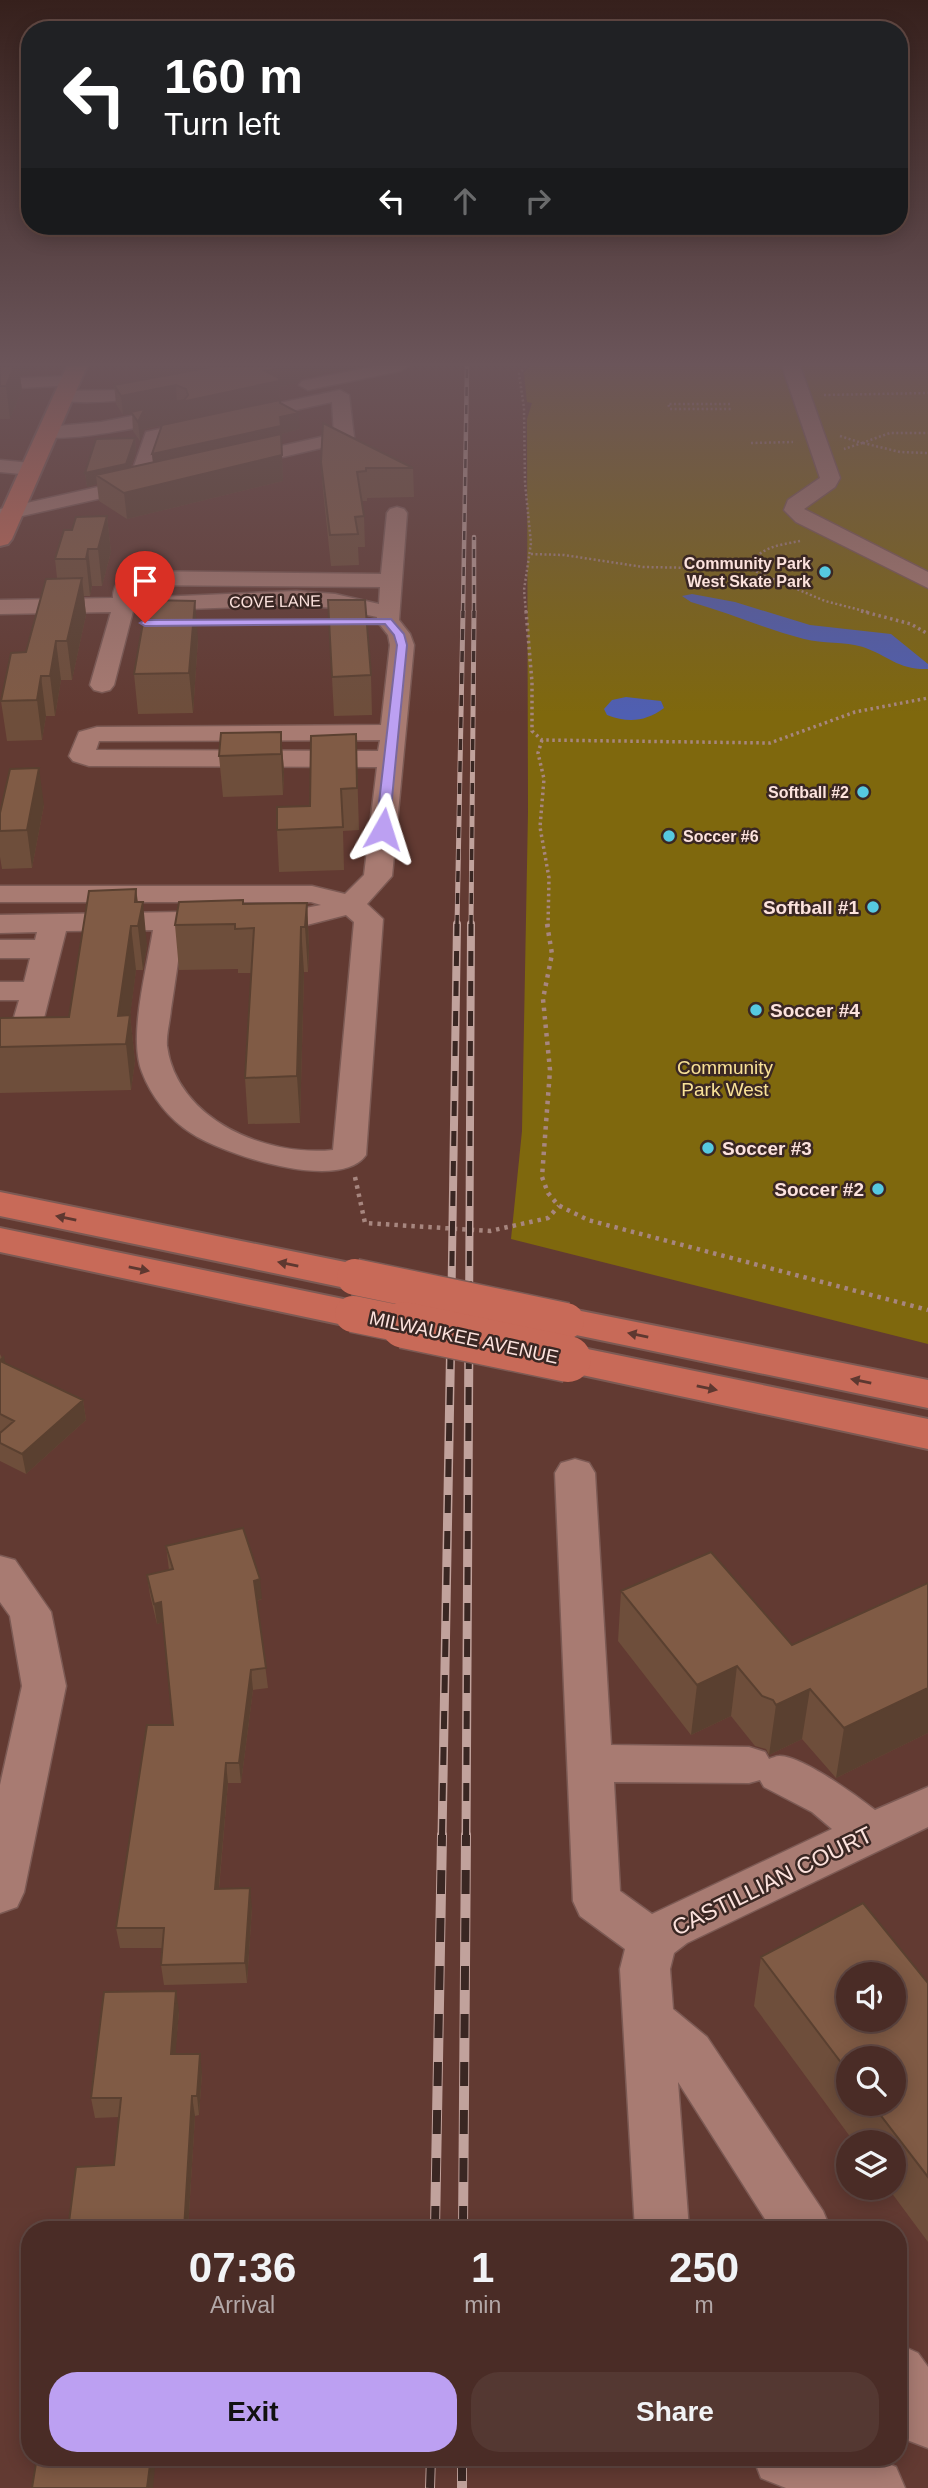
<!DOCTYPE html>
<html lang="en">
<head>
<meta charset="utf-8">
<style>
  body { margin:0; font-family:Helvetica,sans-serif; background:#543832; color:#f1f3f6; height:100vh; display:flex; flex-direction:column; font-size:26px; white-space:nowrap }
  * { box-sizing:border-box; margin:0 }
  p { font-size:23px; color:#b2a7a7 }
  .icon { flex:none; width:38px; height:38px; fill:none; stroke:currentColor; stroke-width:2; stroke-linecap:round; stroke-linejoin:round }
  .map { position:relative; flex:1; overflow:hidden }
  .side { position:absolute; left:21px; top:2221px; width:886px; height:245px; display:flex; flex-direction:column; background:#4a2c26; border-radius:28px; box-shadow:0 4px 18px #0003,0 0 0 2px #614843 }
  .side>* { flex:none }
  .banner { position:absolute; left:21px; top:21px; width:887px; height:214px; border-radius:28px; box-shadow:0 4px 18px #0003,0 0 0 2px #614843; background:#202124; color:#fff; overflow:hidden }
  .buttons { position:absolute; left:836px; top:1962px; display:grid; gap:14px }
  .buttons a { display:grid; place-items:center; width:70px; height:70px; border-radius:50%; background:#4a2c26; box-shadow:0 4px 18px #0003,0 0 0 2px #614843; font-size:35px }
  .pin { position:absolute; display:grid; place-items:center; width:60px; height:60px; color:#fff; margin:-72px -30px; border-radius:50% 50% 50% 0; rotate:-45deg; box-shadow:0 0 7px #0007 }
  .pin .icon { rotate:45deg }
  .me { position:absolute; width:77px; margin:-38px; rotate:6deg; stroke-linejoin:round; filter:drop-shadow(0 0 5px #0008) }
  .turn { display:flex; align-items:center; gap:24px; height:147px; padding:0 28px; font-size:32px }
  .turn .icon { width:91px; height:91px; stroke-width:2.5 }
  .turn b { display:block; font-size:49px; line-height:60px }
  .lanes { display:flex; align-items:center; height:66px; padding:0 28px; background:#0003; justify-content:center; gap:35px; direction:ltr }
  .lanes .off { opacity:.35 }
  .eta { display:flex; justify-content:space-evenly; align-items:center; height:119px; text-align:center }
  .eta b { font-size:42px; font-weight:800; line-height:49px }
  .cta { display:flex; gap:14px; margin-top:auto; padding:14px 28px }
  .cta a { flex:1; height:80px; border-radius:28px; background:#bca0f2; color:#111; font-size:28px; font-weight:800; line-height:80px; text-align:center }
  .cta a+a { background:#543832; color:#f1f3f6 }
  .map>svg:first-child { display:block }
</style>
</head>
<body>
<div class="map">
<svg width="928" height="2488" viewBox="0 0 928 2488">
  <rect width="100%" height="100%" fill="#623a32"/>
  <!-- green -->
  <path fill="#7f680d" d="M530 366H928V1344L511 1239 522 1131 528 812 527 419 532 403 527 402 524 373Z"/>
  <!-- water -->
  <path fill="#4f5fb2" d="M692 594 735 602 810 625 891 634 928 664V669C898 670 889 656 863 647 844 641 823 644 804 639 766 629 729 613 691 602L682 596Z
    M626 697 661 701 664 708C645 722 628 723 607 715L604 709 612 700Z"/>
  <g fill="none" stroke-linecap="round" stroke-linejoin="round">
    <!-- minor casing -->
    <g stroke="#7c5a54" stroke-width="3">
      <path id="minor" d="M376 366H409L400 371 308 390 299 385 302 381Z
        M782 366H800L840 478 835 487 804 509 928 572V588L796 522 784 510 788 500 820 478Z
        M70 376 79 381 76 385 0 389V379Z
        M161 385 170 390 167 394C149 398 65 409 54 396L63 391 126 390Z
        M340 390 349 395 354 437 351 441 236 468 226 462 229 458 334 434 332 402 161 440 149 478 154 483 151 487 0 521V509L129 480 146 432Z
        M178 407 185 409 187 413 185 417C162 423 50 448 38 433L47 427 101 422Z
        M0 460 31 463 41 469 31 475 0 472Z
        M397 507 404 509 407 513 399 620 410 634 414 645 392 876 367 904 383 919 366 1155C340 1193 222 1154 191 1133 169 1119 151 1096 142 1072 128 1037 147 968 153 930L66 931 40 1034 36 1041 25 1043 0 1042V1024H12L19 1000H0V982H24L30 958H0V940H35L37 932 0 933V915L295 910 321 905 311 902H0V886H312L345 894 364 875 377 767 89 766 73 761 69 756 79 732 97 727 381 725 390 645 388 635 377 621V617L335 608 296 605 133 611 114 685 110 690 102 692 94 690 90 685 111 612 0 614V600L113 598C113 582 123 575 139 571L381 574 387 513 390 509ZM143 585 380 587 379 604 335 594 296 591 135 598V590ZM380 740 378 751 96 750 99 741ZM346 915 354 922 333 1150C266 1157 177 1120 167 1046 166 1035 170 1021 171 1009 175 983 179 956 182 929L295 928Z
        M575 1459 589 1463 595 1473 611 1745 749 1747 765 1752 769 1759C772 1758 776 1756 779 1756 801 1755 857 1796 875 1810L928 1787V1827L687 1943 674 1953 670 1969 673 2009 707 2037 823 2211 831 2230H772L678 2082 689 2230H635L620 1969 625 1949 580 1916 573 1901 555 1473 561 1463ZM760 1780 764 1787 812 1812 832 1829 652 1914 620 1891 614 1782 749 1783Z
        M0 1556 15 1560 51 1612 66 1686 24 1892 17 1907 0 1913V1785L22 1686 10 1616 0 1602Z
        M898 2344 918 2353 928 2367V2448L907 2440 898 2425Z
        M753 2457H871L896 2467 905 2488H786L761 2478Z"/>
    </g>
    <!-- major casing -->
    <g stroke="#7c5a54" stroke-width="4">
      <path id="major" d="M67 366H87L12 539 8 544 0 546V514Z
        M0 1192 355 1264 369 1268 375 1277 369 1286 355 1290 0 1216Z
        M0 1228 353 1301 367 1305 373 1314 367 1323 353 1327 0 1252Z
        M566 1308 928 1380V1408L552 1330 546 1321 552 1312Z
        M568 1345 928 1419V1449L554 1369 547 1359 554 1349Z"/>
    </g>
    <!-- path-far2 -->
    <path stroke="#a7867f" stroke-width="2.5" stroke-dasharray="2 2.5" stroke-linecap="butt" d="M824 395 928 393
      M730 404H668L670 409H732
      M840 436 862 443 844 449
      M751 443 793 442
      M862 443 890 433H928
      M863 443 900 452 928 453
      M800 541C780 545 756 547 750 569L825 601 868 612
      M531 554 564 555 643 567 750 569
      M526 612 524 590 531 543 525 483 524 408 519 374 526 366"/>
    <!-- path-far1 -->
    <path stroke="#a7867f" stroke-width="3.5" stroke-dasharray="2.5 3.5" stroke-linecap="butt" d="M526 611 532 682V731L542 740 770 743 855 712 928 698
      M861 611 911 624 928 634
      M542 740 538 753 544 779 540 827 549 878 548 926"/>
    <!-- path -->
    <path stroke="#a7867f" stroke-width="4.5" stroke-dasharray="3.5 5" stroke-linecap="butt" d="M547 924 552 954 543 999 550 1070 542 1177 548 1193 558 1205 588 1220 928 1310
      M355 1177 365 1223 490 1231 548 1218 559 1206"/>
    <!-- minor -->
    <use href="#minor" fill="#a87b72" fill-rule="evenodd"/>
    <!-- major -->
    <use href="#major" fill="#c86a58" fill-rule="evenodd"/>
    <!-- rail-far4 casing -->
    <g stroke="#c1a29c" stroke-width="4.5">
      <path id="rail-far4" d="M463 612 467 366
        M474 612V537"/>
    </g>
    <!-- rail-far3 casing -->
    <g stroke="#c1a29c" stroke-width="5">
      <path id="rail-far3" d="M457 926 463 611
        M471 926 474 611"/>
    </g>
    <!-- rail-far2 casing -->
    <g stroke="#c1a29c" stroke-width="8">
      <path id="rail-far2" d="M451 1326 457 924
        M469 1326 471 924"/>
    </g>
    <!-- rail-far1 casing -->
    <g stroke="#c1a29c" stroke-width="9">
      <path id="rail-far1" d="M442 1837 451 1325
        M466 1837 469 1325"/>
    </g>
    <!-- rail casing -->
    <g stroke="#c1a29c" stroke-width="10">
      <path id="rail" d="M435 2230 442 1835
        M463 2230 466 1835
        M462 2457V2488
        M430 2488 431 2457"/>
    </g>
    <!-- rail-far4 -->
    <use href="#rail-far4" stroke="#3a2723" stroke-width="2.5" stroke-dasharray="9" stroke-linecap="butt"/>
    <!-- rail-far3 -->
    <use href="#rail-far3" stroke="#3a2723" stroke-width="3.5" stroke-dasharray="11" stroke-linecap="butt"/>
    <!-- rail-far2 -->
    <use href="#rail-far2" stroke="#3a2723" stroke-width="5" stroke-dasharray="15" stroke-linecap="butt"/>
    <!-- rail-far1 -->
    <use href="#rail-far1" stroke="#3a2723" stroke-width="6" stroke-dasharray="18" stroke-linecap="butt"/>
    <!-- rail -->
    <use href="#rail" stroke="#3a2723" stroke-width="8" stroke-dasharray="24" stroke-linecap="butt"/>
    <!-- major-bridge-far1 casing -->
    <g stroke="#7c5a54" stroke-width="39" stroke-linecap="butt">
      <path id="major-bridge-far1" d="M355 1277 566 1321
        M353 1314 412 1326"/>
    </g>
    <!-- major-bridge casing -->
    <g stroke="#7c5a54" stroke-width="49" stroke-linecap="butt">
      <path id="major-bridge" d="M404 1325 568 1359"/>
    </g>
    <!-- major-bridge-far1 -->
    <use href="#major-bridge-far1" stroke="#c86a58" stroke-width="36"/>
    <!-- major-bridge -->
    <use href="#major-bridge" stroke="#c86a58" stroke-width="46"/>
  </g>
  <!-- wall -->
  <path fill="#6e4e3b" fill-rule="evenodd" d="M0 366 28 375 20 376 22 390 10 419H0Z
    M301 378 297 383 279 387 280 403 300 429 281 434 283 481 127 519 99 501 97 484 87 487 85 473 135 438 136 452 131 467 153 462 152 454 161 426 145 429 140 441 133 431 132 413 123 415 116 404 114 385Z
    M321 462 413 468 414 497 367 498V501H362L364 516 365 547H358L359 565 331 566 323 491Z
    M107 516 111 552 102 586H92L90 596H84L86 615 72 680H61L55 716H46L42 740 7 741 1 701 26 652 57 578 55 559 72 530Z
    M328 600 371 675 372 715 334 716Z
    M198 639 193 713 138 714 134 674Z
    M281 732 284 772 283 795 223 797 219 756Z
    M356 734 359 830 343 831 344 870 279 872 277 830 310 806Z
    M44 805 32 868 2 869 0 857V813Z
    M136 889 138 902 147 946 143 970H136L130 1015 135 1061 131 1090 0 1093V1018L69 1017Z
    M243 900 244 904 307 903 309 947 308 972H304L300 1123 248 1124 245 1078 251 973H238V969L179 970 175 925Z
    M0 1354 5 1364 83 1400 86 1420 26 1474 0 1461V1433L1 1432 0 1431Z
    M166 1546 262 1599 257 1601 268 1688 253 1690 241 1783H228L219 1889 252 1908 247 1983 164 1985 161 1965 162 1948H120L116 1928 173 1725 163 1622 157 1624 150 1595 147 1575 169 1570Z
    M928 1583V1733L836 1778 802 1739 769 1755 766 1749 755 1746 731 1716 691 1735 618 1641 621 1591 792 1645Z
    M761 1957 928 1983V2242L888 2188H894V2142H854L754 2006ZM849 2058 894 2104H849Z
    M179 2011 175 2054 202 2073 199 2115 195 2116 188 2230H68L114 2165 119 2117 95 2118 91 2098Z"/>
  <!-- shaded-wall -->
  <path fill="#5a4030" d="M0 366H32L28 375 20 376 22 390 10 419 6 386Z
    M139 366H235L140 385Z
    M292 366H364L301 378 297 383 279 387 280 400 145 429 140 441 138 422 143 411 123 415 121 396 176 385 177 403 265 371Z
    M299 413 300 429 281 434 280 417Z
    M281 426 283 481 127 519 124 493 154 471 152 454Z
    M135 438 136 452 127 478 96 475 97 484 87 487 85 473Z
    M107 516 111 552 102 586 98 549Z
    M88 549 92 586 90 596 86 559Z
    M82 578 86 615 72 680 67 641Z
    M195 601 198 639 193 713 189 673Z
    M56 641 61 680 55 716 50 676Z
    M41 676 46 716 42 740 37 700Z
    M281 732 284 772 283 795 281 754Z
    M39 768 44 805 32 868 27 830Z
    M136 889 139 919 143 902 147 946 143 970 135 902Z
    M307 903 309 947 308 972 305 927Z
    M131 926 136 970 129 1025 130 1015 135 1061 131 1090 126 1044 118 1016Z
    M301 927 304 972 300 1123 297 1076Z
    M4 1355 7 1374 0 1368V1359Z
    M83 1400 86 1420 26 1474 22 1454Z
    M260 1579 262 1599 256 1601 254 1581Z
    M161 1602 164 1622 157 1624 154 1604Z
    M737 1666 731 1716 691 1735 697 1685Z
    M251 1670 253 1690 241 1783 239 1763Z
    M928 1688V1733L836 1778 844 1728Z
    M810 1689 802 1739 769 1755 776 1705Z
    M226 1763 228 1783 217 1909 215 1889Z
    M250 1888 252 1908 247 1983 245 1963Z
    M176 1991 179 2011 174 2074 171 2054Z
    M200 2054 202 2073 199 2115 197 2096Z
    M192 2096 195 2116 188 2230H184Z
    M151 2457H156L153 2488H147Z"/>
  <!-- building -->
  <path fill="#805b45" stroke="#5a4030" stroke-width="2" fill-rule="evenodd" d="M0 366H14L6 386H0Z
    M217 366H292L265 371 279 378V381L144 410 138 422 131 412 184 400 188 395 186 389 176 385 121 396 114 385Z
    M280 400V403L299 413 280 417 281 426 152 454 162 425Z
    M323 423 413 468H366V471L357 472 364 516 355 517 358 534 330 535 321 462Z
    M281 434 282 455 124 493 96 475Z
    M135 438 126 464 85 473 96 439Z
    M107 516 98 549H88L86 559H55L64 530H72L76 517Z
    M82 578 67 641H56L50 676H41L37 700 1 701 11 653 26 652 46 579Z
    M147 600 195 601 189 673 134 674Z
    M328 600H365L371 675 332 677Z
    M281 732V754L219 756 221 733Z
    M356 734 357 788 341 789 343 827 277 830V807L310 806 311 736Z
    M39 768 27 830 0 831V813L10 769Z
    M136 889 135 902H143L138 926H131L118 1016 130 1015 126 1044 0 1047V1018L69 1017 89 891Z
    M243 900V904L307 903 305 927H301L297 1076 245 1078 254 928 235 929V924L175 925 179 902Z
    M0 1361 83 1400 22 1454 0 1443V1433L14 1421 0 1414Z
    M243 1528 260 1579 254 1581 266 1668 251 1670 239 1763H226L215 1889 250 1888 245 1963 161 1965 164 1928H116L147 1725H173L161 1602 154 1604 147 1575 173 1569 166 1546Z
    M711 1552 792 1645 928 1583V1688L844 1728 810 1689 776 1705 773 1700 762 1696 737 1666 697 1685 621 1591Z
    M863 1903 928 1983V2177L872 2104H894V2058H849V2073L761 1957ZM849 1974H894V2020H849Z
    M176 1991 171 2054H200L197 2096H192L184 2230H68L76 2167 114 2165 121 2098H91L104 1992Z
    M37 2457H151L147 2488H32Z"/>
  <!-- one-way arrows -->
  <defs><path id="oneway-solid" d="M-6-.8H1V-3.2L6.5 0L1 3.2V.8H-6Z" transform="scale(1.75)"/></defs>
  <g fill="#5e3830">
    <use href="#oneway-solid" transform="translate(66 1218) rotate(-168)"/>
    <use href="#oneway-solid" transform="translate(288 1264) rotate(-169)"/>
    <use href="#oneway-solid" transform="translate(139 1269) rotate(12)"/>
    <use href="#oneway-solid" transform="translate(638 1335) rotate(-168)"/>
    <use href="#oneway-solid" transform="translate(861 1381) rotate(-168)"/>
    <use href="#oneway-solid" transform="translate(707 1388) rotate(12)"/>
  </g>
  <!-- sky -->
  <linearGradient id="sky" x2="0" y2="1"><stop stop-color="#36201c"/><stop offset="0.51" stop-color="#6b555a"/><stop offset="1" stop-color="#6b555a" stop-opacity="0"/></linearGradient>
  <rect width="928" height="714" fill="url(#sky)"/>
  <!-- route -->
  <path fill="#bca0f2" stroke="#7a689d" stroke-width="2" d="M391 619 404 634 407 645 389 829 383 833 376 829 397 645 394 635 385 624 145 626 140 623 145 620Z"/>
  <!-- markers -->
  <g fill="#56c9e0" stroke="#3a2723" stroke-width="2.5">
    <circle cx="825" cy="572" r="7"/>
    <circle cx="863" cy="792" r="7"/>
    <circle cx="669" cy="836" r="7"/>
    <circle cx="873" cy="907" r="7"/>
    <circle cx="756" cy="1010" r="7"/>
    <circle cx="708" cy="1148" r="7"/>
    <circle cx="878" cy="1189" r="7"/>
  </g>
  <g text-anchor="middle" stroke-width="5" stroke-linejoin="round" paint-order="stroke">
    <!-- far-poi labels -->
    <g font-size="16" font-weight="bold" fill="#fce2dd" stroke="#3a2723" text-anchor="end">
      <text x="811" y="569">Community Park<tspan x="811" dy="18">West Skate Park</tspan></text>
      <text x="849" y="798">Softball #2</text>
      <text x="683" y="842" text-anchor="start">Soccer #6</text>
    </g>
    <!-- far-street labels -->
    <g font-size="16" fill="#fce2dd" stroke="#3a2723">
      <text transform="translate(275 601) rotate(-1)" y="6">COVE LANE</text>
    </g>
    <!-- poi labels -->
    <g font-size="19" font-weight="bold" fill="#fce2dd" stroke="#3a2723" text-anchor="end">
      <text x="859" y="914">Softball #1</text>
      <text x="770" y="1017" text-anchor="start">Soccer #4</text>
      <text x="722" y="1155" text-anchor="start">Soccer #3</text>
      <text x="864" y="1196">Soccer #2</text>
    </g>
    <!-- park labels -->
    <g font-size="19" fill="#f9e297" stroke="#3a2723">
      <text x="725" y="1074">Community<tspan x="725" dy="22">Park West</tspan></text>
    </g>
    <!-- street labels -->
    <g font-size="19" fill="#fce2dd" stroke="#3a2723">
      <text transform="translate(464 1337) rotate(12)" y="7">MILWAUKEE AVENUE</text>
    </g>
    <!-- near-street labels -->
    <g font-size="23" fill="#fce2dd" stroke="#3a2723">
      <text transform="translate(772 1881) rotate(-26)" y="8">CASTILLIAN COURT</text>
    </g>
  </g>
</svg>
<div class="buttons">
<a><svg class="icon" aria-label="sound" viewBox="0 0 24 24"><path d="M4 9h4l5-4v14l-5-4H4zM17 9q2 3 0 6"/></svg></a>
<a><svg class="icon" aria-label="search" viewBox="0 0 24 24"><circle cx="10" cy="10" r="6"/><path d="M15 15l6 6"/></svg></a>
<a><svg class="icon" aria-label="layers" viewBox="0 0 24 24"><path d="M12 4l9 5-9 5-9-5zM3 14l9 5 9-5"/></svg></a>
</div>
<div class="pin" style="left:145px;top:623px;background:#d93025"><svg class="icon" aria-label="arrive" viewBox="0 0 24 24"><path d="M6 21V4h12l-3 4 3 4H6"/></svg></div>
<svg class="me" style="left:383px;top:829px" viewBox="-20 -20 40 40"><path d="M0-17L14 15 0 8-14 15z" fill="#bca0f2" stroke="#fff" stroke-width="4"/></svg>
<div class="banner">
<div class="turn"><svg class="icon" aria-label="left" viewBox="0 0 24 24"><path d="M17 20v-9H6M10 6l-5 5 5 5"/></svg><div><b>160 m</b>Turn left</div></div>
<div class="lanes"><svg class="icon" aria-label="left" viewBox="0 0 24 24"><path d="M17 20v-9H6M10 6l-5 5 5 5"/></svg><svg class="icon off" aria-label="ahead" viewBox="0 0 24 24"><path d="M12 20V5M6 11l6-6 6 6"/></svg><svg class="icon off" aria-label="right" viewBox="0 0 24 24"><path d="M7 20v-9h11M14 6l5 5-5 5"/></svg></div>
</div>
<section class="side">
<div class="eta">
<div><b>07:36</b><p>Arrival</p></div>
<div><b>1</b><p>min</p></div>
<div><b>250</b><p>m</p></div>
</div>
<div class="cta"><a>Exit</a><a>Share</a></div>
</section>
</div>
</body>
</html>
